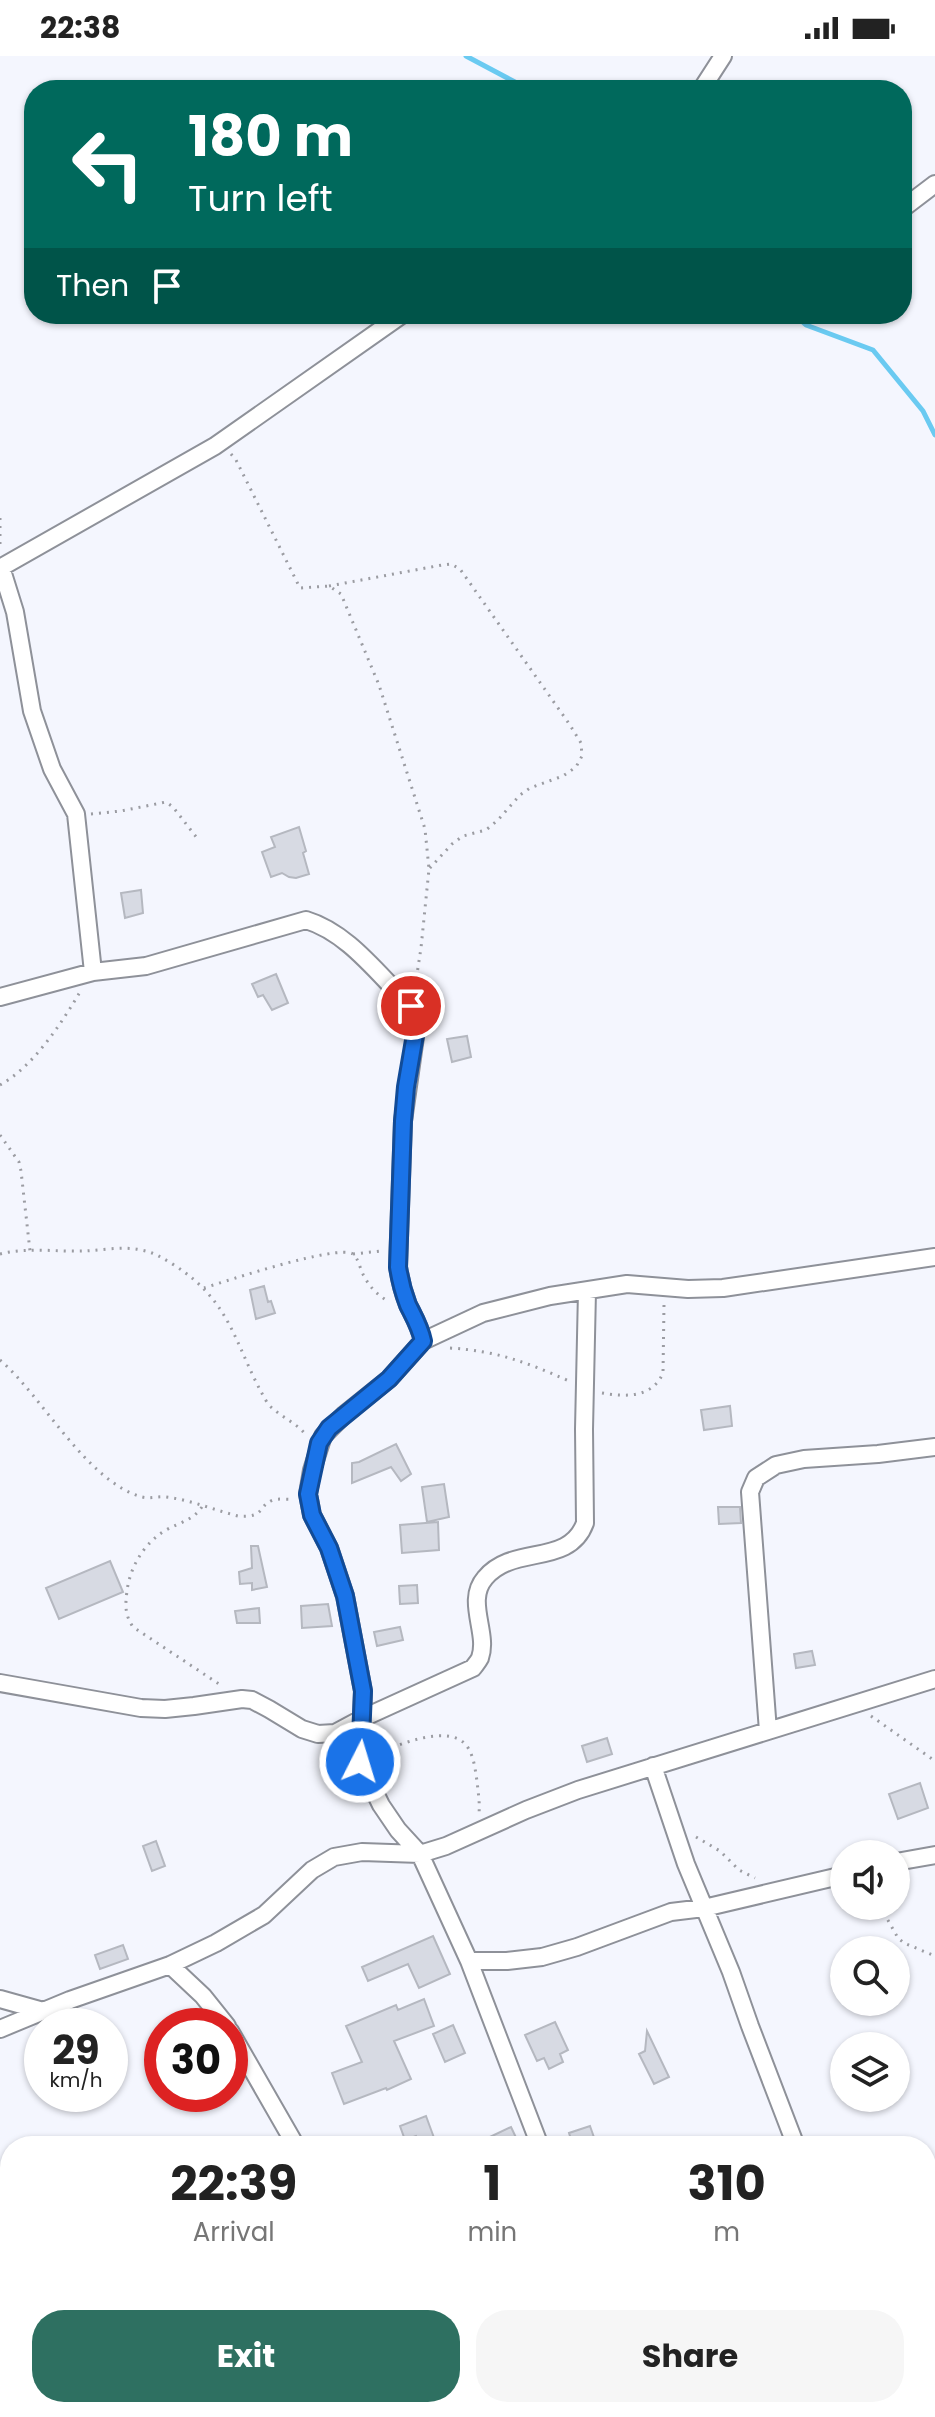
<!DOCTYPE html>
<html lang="en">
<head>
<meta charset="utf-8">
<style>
  body { margin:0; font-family:Poppins,sans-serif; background:#f6f6f6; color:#222; height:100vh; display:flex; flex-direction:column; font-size:30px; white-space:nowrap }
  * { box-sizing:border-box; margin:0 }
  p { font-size:26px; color:#767676 }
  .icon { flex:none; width:44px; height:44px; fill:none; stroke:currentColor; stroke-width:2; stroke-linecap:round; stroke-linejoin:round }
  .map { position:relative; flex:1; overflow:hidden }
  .side { position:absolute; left:0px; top:2080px; width:936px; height:282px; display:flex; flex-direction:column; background:#fff; border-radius:32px 32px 0 0; box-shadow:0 2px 6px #0004 }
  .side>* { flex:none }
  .banner { position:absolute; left:24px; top:24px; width:888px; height:244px; border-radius:32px; box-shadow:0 2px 6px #0004; background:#00695c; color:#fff; overflow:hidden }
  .fabs { position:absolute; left:830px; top:1784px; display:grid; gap:16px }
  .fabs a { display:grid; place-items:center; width:80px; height:80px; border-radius:50%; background:#fff; box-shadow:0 2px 6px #0004; font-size:40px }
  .speed { position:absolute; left:24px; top:1952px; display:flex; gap:16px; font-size:40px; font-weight:700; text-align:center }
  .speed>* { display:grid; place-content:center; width:104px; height:104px; border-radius:50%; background:#fff; box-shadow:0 2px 6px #0004; line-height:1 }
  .speed small { font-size:20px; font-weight:400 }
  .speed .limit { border:12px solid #d22; background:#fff; color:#111 }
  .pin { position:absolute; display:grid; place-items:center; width:68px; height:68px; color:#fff; margin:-34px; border:4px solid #fff; border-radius:50%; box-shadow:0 2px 8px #0007 }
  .me { position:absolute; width:88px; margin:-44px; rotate:5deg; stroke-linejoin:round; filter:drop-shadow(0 0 6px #0008) }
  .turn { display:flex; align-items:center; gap:28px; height:168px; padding:0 32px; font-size:36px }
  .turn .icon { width:104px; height:104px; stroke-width:2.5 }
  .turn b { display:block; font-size:56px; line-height:68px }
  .then { display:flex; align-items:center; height:76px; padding:0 32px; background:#0003; gap:16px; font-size:30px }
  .eta { display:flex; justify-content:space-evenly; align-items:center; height:136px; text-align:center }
  .eta b { font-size:48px; font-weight:700; line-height:56px }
  .button { display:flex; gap:16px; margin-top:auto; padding:16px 32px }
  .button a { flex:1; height:92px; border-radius:32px; background:#2e7061; color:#fff; font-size:32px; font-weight:700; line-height:92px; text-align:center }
  .button a+a { background:#f6f6f6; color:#222 }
  .status { display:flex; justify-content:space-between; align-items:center; height:56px; padding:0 40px; background:#fff; direction:ltr }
  .status svg { height:22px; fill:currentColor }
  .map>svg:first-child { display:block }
</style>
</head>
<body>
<div class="status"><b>22:38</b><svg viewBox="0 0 49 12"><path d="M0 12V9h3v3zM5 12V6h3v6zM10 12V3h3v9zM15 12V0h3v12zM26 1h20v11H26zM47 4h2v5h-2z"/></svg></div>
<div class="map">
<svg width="935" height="2361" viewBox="0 0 935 2361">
  <rect width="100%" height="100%" fill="#f4f6fe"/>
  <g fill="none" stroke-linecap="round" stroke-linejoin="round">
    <!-- stream -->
    <path stroke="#6acaf1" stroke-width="5" d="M466 0 530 34
      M794 258 806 269 873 294 923 355 935 379"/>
  </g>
  <!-- building -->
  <path fill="#d7dae3" stroke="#b5b8c0" stroke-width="2" d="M299 771 306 795 303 797 309 818 296 822 289 821 282 817 271 821 262 796 275 791 271 781Z
    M141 834 143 857 125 862 121 837Z
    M276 918 288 947 272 954 263 939 258 941 252 928Z
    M467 980 471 1001 452 1006 447 983Z
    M264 1230 268 1246 271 1245 275 1257 256 1263 250 1234Z
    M730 1350 732 1370 704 1374 701 1354Z
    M396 1388 411 1418 401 1425 391 1411 352 1427V1407L359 1406Z
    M444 1428 449 1461 427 1466 422 1431Z
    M718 1451H740L741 1467 719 1468Z
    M438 1466 439 1494 402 1497 400 1469Z
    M251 1490H258L267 1531 252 1534V1527L240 1528 239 1516 252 1512Z
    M110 1505 123 1536 59 1563 46 1532Z
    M417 1529 418 1547 400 1548 399 1530Z
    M328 1548 332 1570 302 1572 301 1550Z
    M259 1552 260 1567H237L235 1555Z
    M400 1571 403 1584 377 1590 374 1576Z
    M812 1595 815 1609 796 1612 794 1598Z
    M607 1682 612 1698 587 1706 582 1690Z
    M920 1727 928 1752 898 1763 889 1738Z
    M156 1785 165 1810 152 1815 143 1790Z
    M433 1880 450 1918 419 1932 408 1908 368 1925 362 1911Z
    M123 1889 128 1903 100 1913 95 1899Z
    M424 1943 434 1970 394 1985 411 2023 387 2034 386 2032 344 2048 332 2017 362 2006 346 1970 396 1949 398 1954Z
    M555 1966 568 1994 560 1998 563 2006 549 2013 544 2002 537 2005 525 1979Z
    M453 1969 465 1997 445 2006 433 1978Z
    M647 1975 669 2021 654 2028 639 1998 645 1995Z
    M426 2060 437 2090H420L416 2080 405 2084 400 2070Z
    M590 2070 597 2090H573L569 2077Z
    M511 2071 520 2090H471Z"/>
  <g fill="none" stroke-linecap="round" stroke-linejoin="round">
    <!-- minor casing -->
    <g stroke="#8e9199" stroke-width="20">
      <path id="minor" d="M701 34 723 0
        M902 153 935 128
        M1 511 15 556 32 655 52 713 76 758 93 916
        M0 512 215 390 403 258
        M0 941 93 916 146 910 306 864C349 877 379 920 411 950L416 958 417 967 403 1065 398 1211C400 1224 403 1236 408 1249 414 1261 420 1271 423 1285L389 1323 344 1359 323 1380 312 1414 308 1438 312 1459 329 1492 345 1540 363 1635 360 1706 381 1749 398 1774 420 1798 469 1905 540 2090
        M423 1285 483 1257 550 1240 627 1228 688 1233 723 1232 935 1201
        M0 1627 141 1652 165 1653 194 1650 242 1643 252 1644 269 1653 302 1673 318 1678 335 1677 363 1662 473 1612C475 1609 478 1606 480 1602 489 1577 465 1545 485 1522 513 1488 569 1511 585 1467L584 1373 587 1235
        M768 1675 750 1436 756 1422 776 1409 804 1403 878 1398 935 1391
        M653 1710 686 1808 731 1916 750 1970 796 2090
        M896 1806 935 1799
        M469 1905H507L542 1901 577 1891 671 1856 704 1852 844 1819
        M170 1909 203 1940 227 1970
        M0 1943 43 1955
        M0 1973 70 1944 170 1909 216 1887 264 1859 312 1814 334 1801 362 1796 420 1798 446 1790 526 1754 578 1734 935 1623
        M230 1975 296 2090
        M421 2352 425 2361
        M641 2352 645 2361
        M907 2352 911 2361"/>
    </g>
    <!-- path -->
    <path stroke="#9b9ca2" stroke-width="3" stroke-dasharray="2 6" stroke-linecap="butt" d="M231 398 236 404 300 532 329 530 341 538 379 629 425 773 429 813 421 892 415 931
      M0 462V491
      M329 530 442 509 451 508 460 513 570 669 581 687 582 700 576 711 563 720 530 732 520 739 498 764 486 774 463 780 452 788 429 813
      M91 758 121 755 166 746 173 751 197 782
      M0 1029C33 1011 61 968 80 936
      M0 1079 19 1106 21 1115 30 1195
      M0 1198C27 1191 58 1196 85 1195 103 1194 123 1190 141 1194 153 1196 163 1202 174 1209 234 1247 235 1293 268 1348 280 1361 296 1366 307 1380
      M353 1198 381 1195
      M204 1232C226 1225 338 1188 353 1198 359 1203 360 1214 364 1220 370 1232 378 1239 389 1246
      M450 1292C497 1295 526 1306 569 1325
      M0 1304C43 1341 87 1426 142 1441 150 1443 158 1440 166 1441 191 1444 214 1454 238 1460 266 1462 257 1450 273 1444 279 1442 288 1444 294 1443
      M602 1337C626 1341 652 1342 663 1317L664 1248
      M202 1451C192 1465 180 1466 166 1474 144 1487 130 1511 127 1535 125 1550 125 1559 133 1571L222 1630
      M871 1660 935 1705
      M378 1698C398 1688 449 1668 466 1689 474 1699 475 1713 477 1725 478 1736 480 1746 479 1757
      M696 1781 720 1795 739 1814 755 1822
      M880 1850 898 1882 904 1887 935 1900
      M926 2232 935 2231"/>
    <!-- minor -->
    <use href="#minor" stroke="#fff" stroke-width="16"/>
  </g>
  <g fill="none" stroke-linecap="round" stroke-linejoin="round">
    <!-- route casing -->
    <g stroke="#114b97" stroke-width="20">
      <path id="route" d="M360 1706 363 1635 345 1540 329 1492 312 1459 308 1438 319 1387 329 1372 389 1323 423 1285C420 1271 414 1261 408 1249 403 1236 400 1224 398 1211L403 1065 406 1031 417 967 416 958 411 950"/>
    </g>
    <!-- route -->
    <use href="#route" stroke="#1a73e8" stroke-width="14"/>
  </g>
</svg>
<div class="fabs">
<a><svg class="icon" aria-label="sound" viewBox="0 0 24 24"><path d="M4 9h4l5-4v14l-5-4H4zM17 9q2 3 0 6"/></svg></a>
<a><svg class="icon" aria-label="search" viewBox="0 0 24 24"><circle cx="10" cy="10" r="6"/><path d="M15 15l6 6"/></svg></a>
<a><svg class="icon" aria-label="layers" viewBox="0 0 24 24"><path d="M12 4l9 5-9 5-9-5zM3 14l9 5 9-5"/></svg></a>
</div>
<div class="speed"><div>29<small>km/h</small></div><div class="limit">30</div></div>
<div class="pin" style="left:411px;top:950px;background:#d93025"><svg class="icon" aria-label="arrive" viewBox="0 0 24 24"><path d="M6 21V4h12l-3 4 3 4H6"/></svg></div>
<svg class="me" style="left:360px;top:1706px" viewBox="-20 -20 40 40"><circle r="17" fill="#1a73e8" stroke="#fff" stroke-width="3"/><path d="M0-11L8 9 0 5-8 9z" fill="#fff"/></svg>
<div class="banner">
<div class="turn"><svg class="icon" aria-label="left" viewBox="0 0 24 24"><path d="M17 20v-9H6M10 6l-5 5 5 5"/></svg><div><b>180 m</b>Turn left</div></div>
<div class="then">Then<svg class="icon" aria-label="arrive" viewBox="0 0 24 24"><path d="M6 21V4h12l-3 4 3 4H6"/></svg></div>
</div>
<section class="side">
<div class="eta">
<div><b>22:39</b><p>Arrival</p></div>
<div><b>1</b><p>min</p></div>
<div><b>310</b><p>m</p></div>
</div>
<div class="button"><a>Exit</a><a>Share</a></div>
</section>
</div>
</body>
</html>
